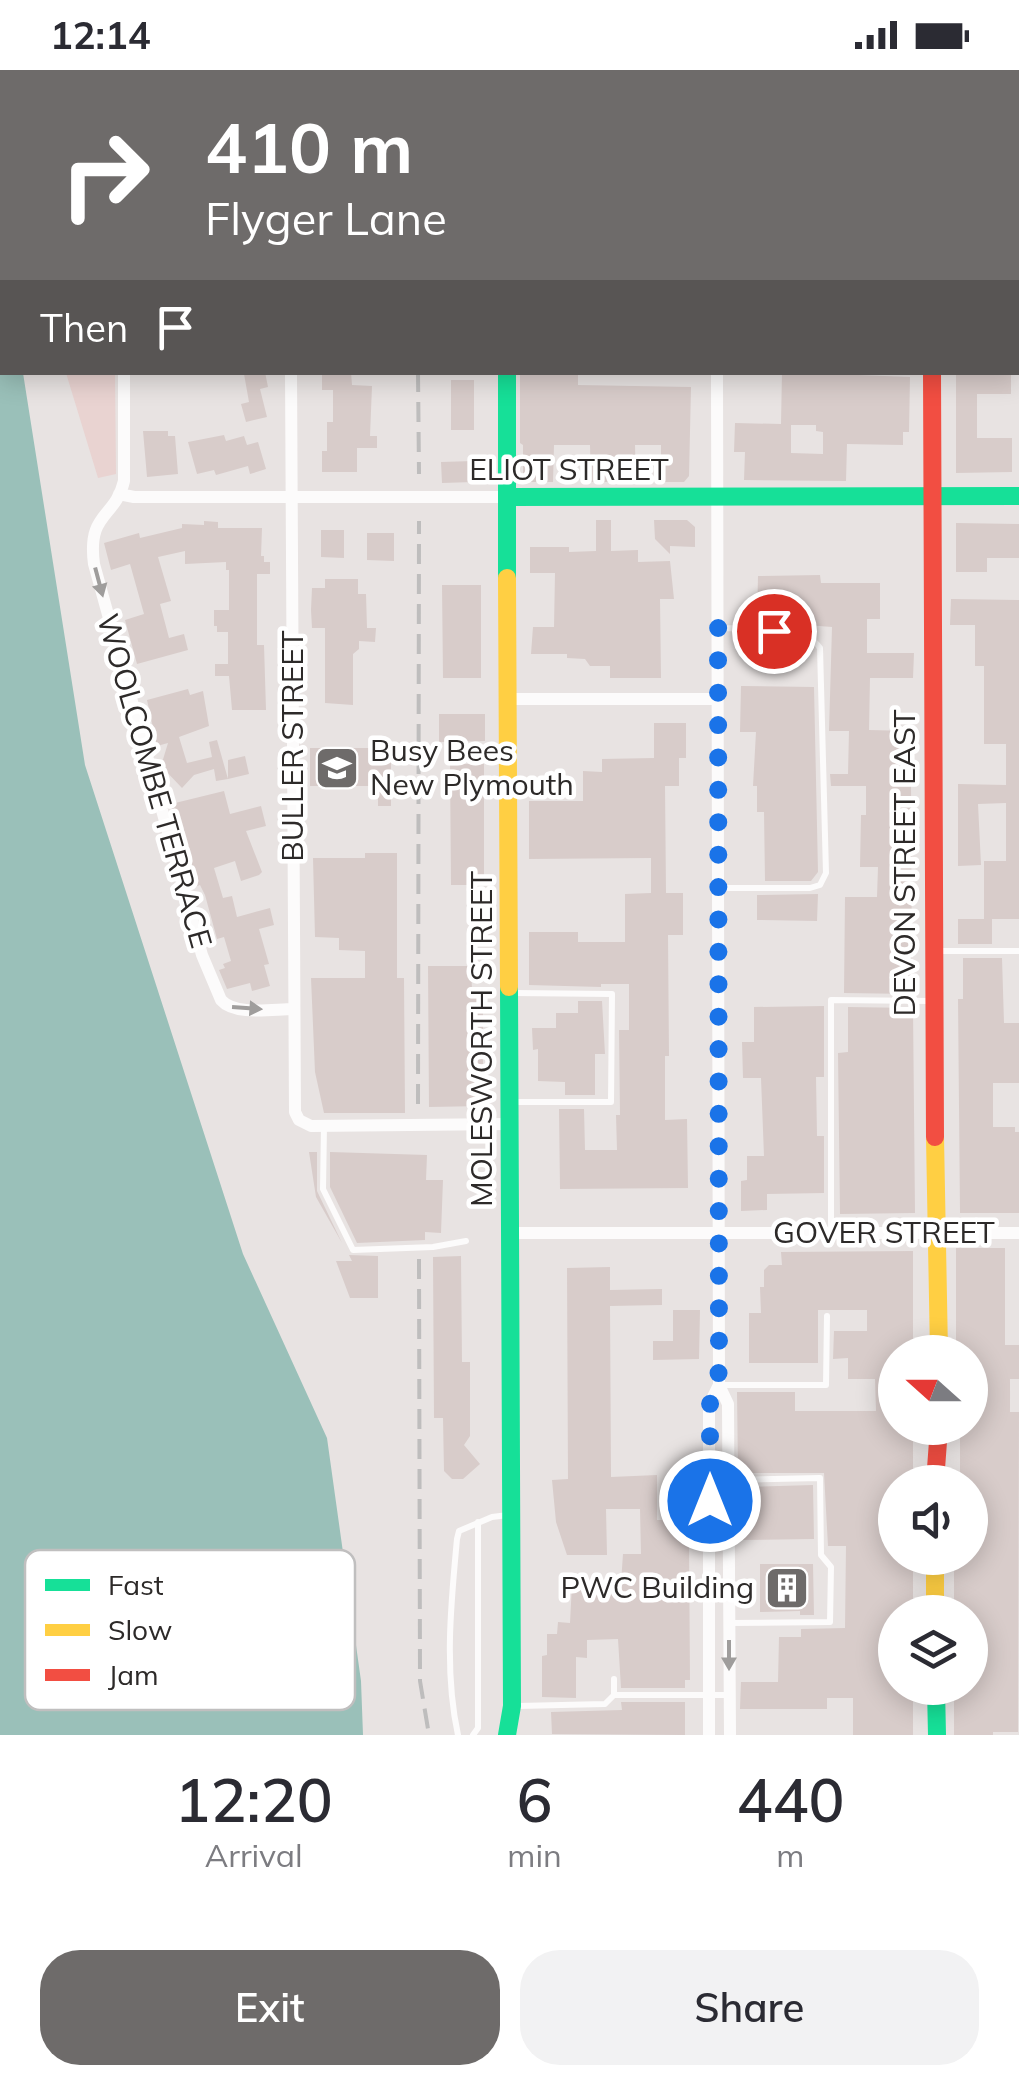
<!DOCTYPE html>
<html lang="en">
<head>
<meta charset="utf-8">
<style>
  body { margin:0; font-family:Mulish,sans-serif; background:#f2f2f3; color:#2b2b33; height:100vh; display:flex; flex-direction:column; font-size:38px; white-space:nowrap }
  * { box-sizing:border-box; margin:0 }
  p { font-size:32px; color:#7c7c81 }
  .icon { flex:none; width:55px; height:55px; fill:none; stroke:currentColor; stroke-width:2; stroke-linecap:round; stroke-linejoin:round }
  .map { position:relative; height:1665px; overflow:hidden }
  .panel { display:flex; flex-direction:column; background:#fff; flex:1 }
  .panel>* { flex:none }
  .top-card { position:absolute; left:0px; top:0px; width:1020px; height:305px; box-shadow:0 5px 25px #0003; background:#6e6b6a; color:#fff; overflow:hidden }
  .needle { width:65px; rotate:291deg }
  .fabs { position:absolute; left:878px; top:1265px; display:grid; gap:20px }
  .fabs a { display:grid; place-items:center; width:110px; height:110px; border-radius:50%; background:#fff; box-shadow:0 5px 25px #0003; font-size:50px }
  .pin { position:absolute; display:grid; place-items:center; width:85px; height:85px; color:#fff; margin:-42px; border:5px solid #fff; border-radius:50%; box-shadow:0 2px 10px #0007 }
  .me { position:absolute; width:110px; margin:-55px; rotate:0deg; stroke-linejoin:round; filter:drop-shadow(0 0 8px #0008) }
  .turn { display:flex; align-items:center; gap:35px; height:210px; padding:0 40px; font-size:45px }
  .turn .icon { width:130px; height:130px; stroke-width:2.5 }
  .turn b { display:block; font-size:70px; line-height:85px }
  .then { display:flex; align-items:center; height:95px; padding:0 40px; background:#0003; gap:20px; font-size:38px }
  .eta { display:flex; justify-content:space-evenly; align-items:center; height:170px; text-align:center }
  .eta b { font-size:60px; font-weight:600; line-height:70px }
  .action { display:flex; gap:20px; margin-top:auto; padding:20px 40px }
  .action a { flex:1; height:115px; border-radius:40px; background:#6e6b6a; color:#fff; font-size:40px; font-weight:600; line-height:115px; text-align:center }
  .action a+a { background:#f2f2f3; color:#2b2b33 }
  .status { display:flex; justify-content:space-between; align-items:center; height:70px; padding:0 50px; background:#fff; direction:ltr }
  .status svg { height:28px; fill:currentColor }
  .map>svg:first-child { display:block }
</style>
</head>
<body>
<div class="status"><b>12:14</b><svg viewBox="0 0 49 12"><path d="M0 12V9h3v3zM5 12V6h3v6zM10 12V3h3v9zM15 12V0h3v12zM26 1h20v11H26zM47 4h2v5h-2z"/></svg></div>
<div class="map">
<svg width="1019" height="1665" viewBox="0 0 1019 1665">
  <rect width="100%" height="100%" fill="#e8e3e2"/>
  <!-- green -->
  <path fill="#e9d3d1" d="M0 0H109L2 2V111Z
    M66 303H115L116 404 98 408Z"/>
  <!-- water -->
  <path fill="#9ac0b9" d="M0 201 2 302 23 303 85 695 243 1184 327 1368 361 1611 363 1665H0Z"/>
  <!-- building -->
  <path fill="#d8ccca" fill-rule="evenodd" d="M265 302 268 317 260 319 267 347 246 352 241 334 249 332 244 304Z
    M322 302H351L352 315 372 316 370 366H377V378H357V402H322V381H327V352H333V320H322Z
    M520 302H578V315L691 317 689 406 684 412H661V375H635L636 412H591L590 375H554L553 412H530L523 405V375L520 373Z
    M782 302 910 307 909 362H903V375L847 374 846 411 744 410 745 382H734L735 353 781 354ZM791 355H816V361L823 362V384L791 383Z
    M956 302H1011V324H977V368H1012V402L956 403Z
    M451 310H474V360H451Z
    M143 361H168V366H175L178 404 147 407Z
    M224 365 226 371 244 366 247 375 258 372 266 399 250 404 248 396 216 405 214 400 197 404 188 372Z
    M473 391V412L442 413 441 392Z
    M596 450H611V481L638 480V492L670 491 674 529H660L661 608H610V596H590L585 589 567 588V584H531L533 557H554L555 503H530V477H569V482L596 481Z
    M654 450H687L695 457V477L670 476V484L655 469Z
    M204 451 218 452V458H262L261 486H264V492H270V504H257V575H264L266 640H232L229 606H215V594H228V562H217V556H214V540H229V500H226V492L185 494V481L158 487 171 531 160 534 169 568 184 564 188 580 137 594 125 550 144 544 130 494 111 500 104 473 139 463 140 468 182 458V454L204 455Z
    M956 453 1019 454V488H987V502H956Z
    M321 460H344V488L321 487Z
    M367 463H394V491L367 490Z
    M820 505 821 513H880V549H867V583H914L913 608H870L869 660 910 661 909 690H898V711H911L912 924 844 923 845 827H877L878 797H860L861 745H866V716H831L830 704H848L849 661H829L832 557 757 551 758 506Z
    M325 509H358V524H366L367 558H376L375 572 359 571V579L353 584V635L325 633V558H312L311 540 312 518H325Z
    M442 515H481V608H443Z
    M951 529 1019 530V849H986H992V874H958V849H984V791H1006V733L978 734 981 795 958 796V714L1006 715V674H984V596H975V555H950Z
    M741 616 814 617 818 802 811 811H765L764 742H757V716H753L756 662H740Z
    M188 619 190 625 203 621 209 656 179 667 187 693 212 687 209 672 217 670 228 709 216 711 214 699 194 705 182 718 161 696 168 673 157 676 147 630Z
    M439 644H485V671L439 672Z
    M654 653H686V688H679V716H665L666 823H683V865H668L669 986H665V1050L687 1049 688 1118 560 1119 559 1039H584L585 1080H617L616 1045H620L619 960H629V914H601V917L529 915V862H578V872H625V824L651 823V788L529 789V731H583V701L602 702V689L654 688Z
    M310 678H391V736H378V716H310Z
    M245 686 249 704 228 709V690Z
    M450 694H484V815H451Z
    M224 721 230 744 261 736 266 756 246 761 262 802 259 805 241 811 235 791 214 798 223 828 232 826 237 847 270 838 274 855 259 859 269 894 264 895 270 916 252 921 250 913 227 919 219 900 225 898 223 894 231 891 224 867 217 869 205 825 200 815 195 817 171 734Z
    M365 783H397V908H404L405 1043H324L315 1002 311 908H365V881L339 880V868L315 867 313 788H365Z
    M818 824 817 851 757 850V825Z
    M963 888H1002L1004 953H1019V1013H993V1057H1015V1062H1019V1143H960L958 929H963Z
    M428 896H471L472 920H483V1036L429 1037Z
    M578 931H602L605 984H595V1025H565V1012L538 1011V979L533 980 532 958H556V943H578Z
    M824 936V1007H816L817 1066H824V1123L767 1124V1140L741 1141V1111L747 1110V1086H764L761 1008H743L742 972H754V937Z
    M848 937 913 938 915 1143 840 1144 838 983 848 982Z
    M309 1082H317V1121L342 1173 316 1127Z
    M330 1082 427 1085 426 1110H443L441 1163 425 1162V1170L357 1173 330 1117Z
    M956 1178H1005V1275H1019V1309H1010V1342H1019L1018 1662H993V1665H954V1618H970V1542H954V1488H970V1412H960V1358H970V1282H956Z
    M913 1181V1282H895V1358H913V1412H895V1488H913V1542H895V1618H913V1665H853V1628H827V1639H740L741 1612H778L779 1567H801V1559L845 1558 846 1476H828L824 1403H742V1400H738L737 1322H795V1341H876L875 1309H848V1288L833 1289 834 1261H867V1240H818V1293H749V1243H761L760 1217H764V1200L769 1195H782L781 1182Z
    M349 1185 378 1186V1228H350L336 1191H352Z
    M461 1186 462 1292H470V1366L464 1375 480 1394 463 1409H452L444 1401 443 1348H434L433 1187Z
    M610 1197V1220L662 1219V1235L610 1236 611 1407 657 1405V1450H699L698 1474H689L690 1610H685V1618H621L618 1569 587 1570V1588L576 1587V1628L542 1627V1586L547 1585V1564H557L558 1552 570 1553 572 1514 621 1513 623 1484H641L640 1439H606L607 1485H567L556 1452 552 1410 568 1409 567 1198Z
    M673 1240H700L699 1289 653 1290V1271H673Z
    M813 1415 814 1469 741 1470 742 1417Z
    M760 1494H813L814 1545H800V1541L760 1542Z
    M621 1632H685V1665L552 1664 551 1642 622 1640Z"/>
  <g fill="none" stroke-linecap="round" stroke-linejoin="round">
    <!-- lane -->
    <path stroke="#fcfbfb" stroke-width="6" d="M821 0V2
      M1018 218H1019
      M718 558C748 560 801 551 820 578L826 803 820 815 810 818H720
      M935 881H1019
      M514 923 612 924 611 1032H514
      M324 1056 323 1119 353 1180 433 1177 466 1171
      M831 1162V930L931 931
      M722 1315H826L827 1246
      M730 1410 820 1408 821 1485 831 1497 830 1552 730 1553
      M614 1625H728
      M518 1636 605 1634 614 1625V1609
      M458 1665C444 1601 451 1533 457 1469L459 1461 492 1447 508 1445
      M473 1665 478 1658V1452"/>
    <!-- street -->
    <path stroke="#fcfbfb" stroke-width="12" d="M123 0V2
      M290 0V2
      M717 0V2
      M124 302V411C115 449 87 442 94 494L202 885 221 930C235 946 273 939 293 939
      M291 302 295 1042 299 1050 311 1056 508 1054
      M119 424 134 427H507
      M509 629H718
      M509 1163H1019
      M719 1315 728 1334 730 1665
      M709 1665V1335L719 1315 717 302"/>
    <!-- fast -->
    <path stroke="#16e098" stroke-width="18" d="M506 0V2
      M507 302V427
      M507 508V427L1019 426
      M936 1618 937 1665
      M507 1665 512 1636 509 917"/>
    <!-- slow -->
    <path stroke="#ffcf43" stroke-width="18" d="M931 0V2
      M507 508 509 917
      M935 1067 939 1282
      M935 1488V1542"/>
    <!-- jam -->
    <path stroke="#f24e42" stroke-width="18" d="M932 302 935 1067
      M935 1412 939 1358"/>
    <!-- rail -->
    <path stroke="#bebdbd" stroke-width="4" stroke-dasharray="20 10" stroke-linecap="butt" d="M416 0V2
      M418 302 419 404
      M418 1034 419 451
      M419 1189 420 1611 429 1665"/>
  </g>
  <!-- one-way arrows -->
  <defs><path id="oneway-solid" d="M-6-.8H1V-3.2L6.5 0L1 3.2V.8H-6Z" transform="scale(2.5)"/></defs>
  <g fill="#9f9d9c">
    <use href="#oneway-solid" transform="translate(99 512) rotate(75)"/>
    <use href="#oneway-solid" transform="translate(247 938) rotate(4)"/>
    <use href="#oneway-solid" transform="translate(729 1585) rotate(90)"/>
  </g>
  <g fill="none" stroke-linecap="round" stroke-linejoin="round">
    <!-- route -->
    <path stroke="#1a73e8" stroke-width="18" stroke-dasharray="0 32.4" d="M710 1431V1334L718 1315 719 1293 718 558 774 561"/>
  </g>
  <!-- icons -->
  <defs>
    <g id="school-square" transform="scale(2.25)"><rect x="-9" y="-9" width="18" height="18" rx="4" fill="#6e6b6a" stroke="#fff"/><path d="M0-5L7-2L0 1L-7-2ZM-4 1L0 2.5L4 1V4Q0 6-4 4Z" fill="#fff"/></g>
    <g id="building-square" transform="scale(2.25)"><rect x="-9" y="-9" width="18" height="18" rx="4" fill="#6e6b6a" stroke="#fff"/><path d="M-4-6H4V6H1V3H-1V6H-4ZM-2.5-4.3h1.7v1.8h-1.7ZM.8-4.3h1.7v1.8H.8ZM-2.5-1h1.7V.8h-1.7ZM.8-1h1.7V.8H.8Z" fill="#fff"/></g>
  </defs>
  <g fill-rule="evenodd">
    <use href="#school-square" x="337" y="698"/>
    <use href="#building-square" x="787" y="1518"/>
  </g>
  <g text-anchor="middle" stroke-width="9" stroke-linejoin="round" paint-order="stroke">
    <!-- street labels -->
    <g font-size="30" fill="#2d2a29" stroke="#fff">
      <text x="569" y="410">ELIOT STREET</text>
      <text transform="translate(293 676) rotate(-90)" y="10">BULLER STREET</text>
      <text transform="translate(154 711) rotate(74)" y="10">WOOLCOMBE TERRACE</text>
      <text transform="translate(905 793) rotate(-90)" y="10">DEVON STREET EAST</text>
      <text transform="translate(482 969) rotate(-90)" y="10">MOLESWORTH STREET</text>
      <text x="884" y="1173">GOVER STREET</text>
    </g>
    <!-- poi labels -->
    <g font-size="30" fill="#2d2a29" stroke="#fff" text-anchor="start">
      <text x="370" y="691">Busy Bees<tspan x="370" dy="34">New Plymouth</tspan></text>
      <text x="754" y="1528" text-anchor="end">PWC Building</text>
    </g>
  </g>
  <!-- legend -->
  <rect x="25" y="1480" width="330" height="160" rx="15" fill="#fff" stroke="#c0bfbf" stroke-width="2.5"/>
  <rect x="45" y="1509" width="45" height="12" fill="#16e098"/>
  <rect x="45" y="1554" width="45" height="12" fill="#ffcf43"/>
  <rect x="45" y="1599" width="45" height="12" fill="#f24e42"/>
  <g font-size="28" fill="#2d2a29">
    <text x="108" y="1525">Fast</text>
    <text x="108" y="1570">Slow</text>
    <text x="108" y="1615">Jam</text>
  </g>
</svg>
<div class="fabs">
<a><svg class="needle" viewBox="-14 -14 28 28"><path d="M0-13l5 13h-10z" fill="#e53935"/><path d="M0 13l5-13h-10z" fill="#7c7c81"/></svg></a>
<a><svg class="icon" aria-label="sound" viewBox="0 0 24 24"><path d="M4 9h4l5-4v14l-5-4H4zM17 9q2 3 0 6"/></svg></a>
<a><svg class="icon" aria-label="layers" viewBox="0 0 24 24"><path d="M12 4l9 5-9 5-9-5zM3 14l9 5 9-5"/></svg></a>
</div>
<div class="pin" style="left:774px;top:561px;background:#d93025"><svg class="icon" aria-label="arrive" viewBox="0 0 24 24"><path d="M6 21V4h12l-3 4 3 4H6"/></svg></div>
<svg class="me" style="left:710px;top:1431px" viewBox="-20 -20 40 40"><circle r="17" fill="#1a73e8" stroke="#fff" stroke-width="3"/><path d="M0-11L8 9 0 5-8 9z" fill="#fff"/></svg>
<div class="top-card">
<div class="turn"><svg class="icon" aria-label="right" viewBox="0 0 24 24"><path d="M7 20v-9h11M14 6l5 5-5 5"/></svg><div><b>410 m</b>Flyger Lane</div></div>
<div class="then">Then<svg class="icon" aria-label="arrive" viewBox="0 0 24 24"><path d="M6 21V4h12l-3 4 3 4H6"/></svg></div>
</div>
</div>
<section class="panel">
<div class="eta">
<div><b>12:20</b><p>Arrival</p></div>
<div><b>6</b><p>min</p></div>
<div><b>440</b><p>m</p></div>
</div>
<div class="action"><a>Exit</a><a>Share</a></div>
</section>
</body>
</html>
